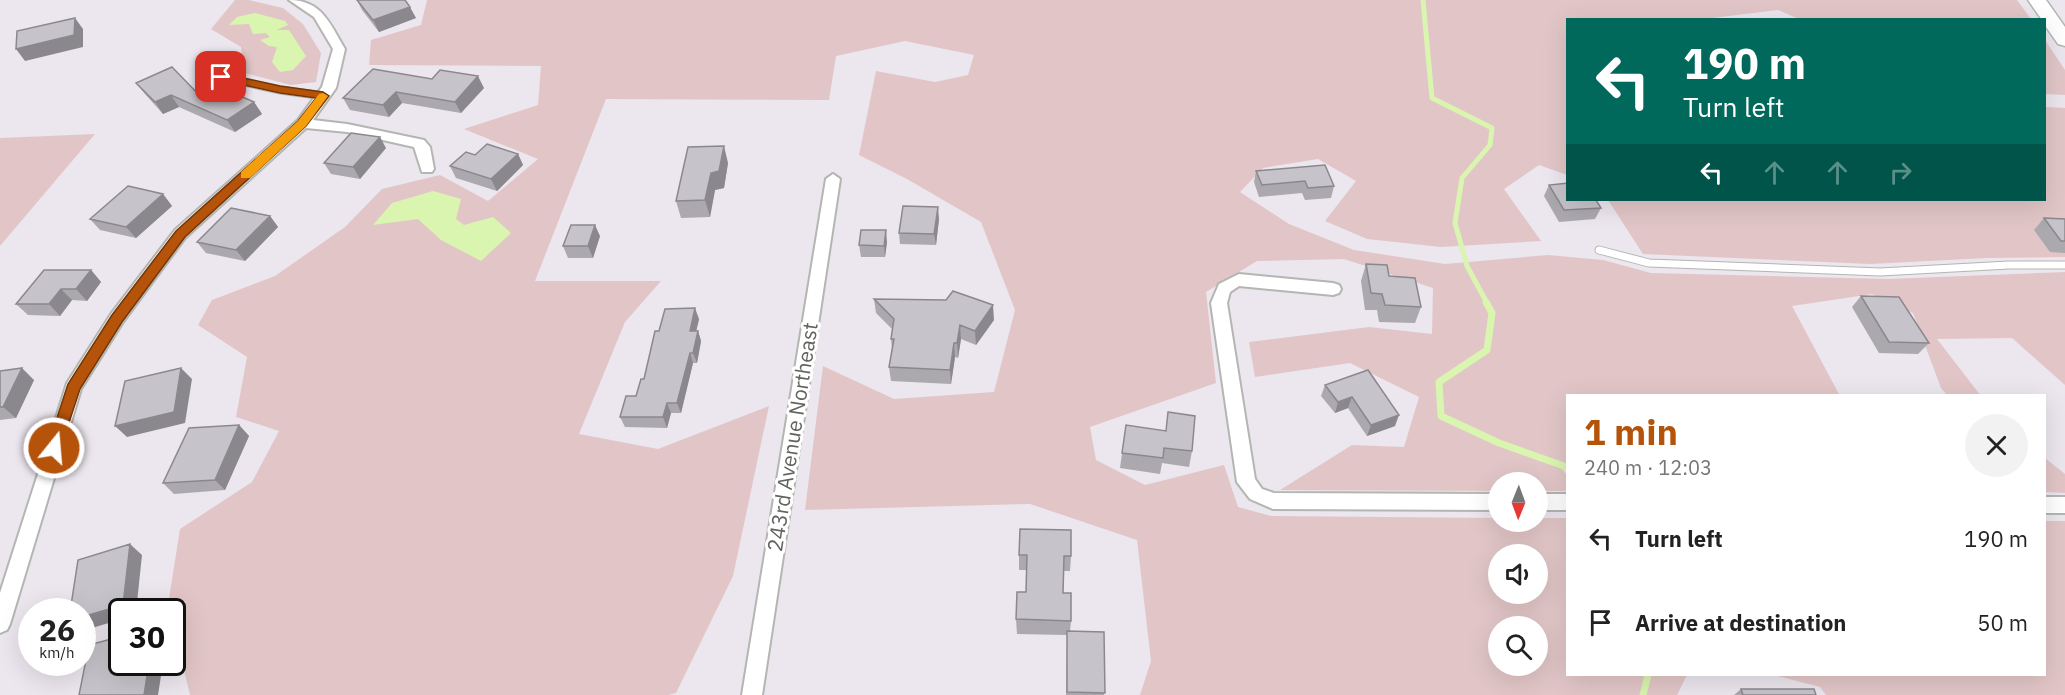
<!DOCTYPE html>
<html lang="en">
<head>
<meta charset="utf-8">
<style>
  body { margin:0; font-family:"IBM Plex Sans",sans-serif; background:#f2f2f2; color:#222; height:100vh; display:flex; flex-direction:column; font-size:22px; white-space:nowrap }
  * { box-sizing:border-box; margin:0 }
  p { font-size:20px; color:#767676 }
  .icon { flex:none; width:33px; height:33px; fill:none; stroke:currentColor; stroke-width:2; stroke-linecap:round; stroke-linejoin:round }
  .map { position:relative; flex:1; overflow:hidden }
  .drawer { position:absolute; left:1566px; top:394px; width:480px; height:282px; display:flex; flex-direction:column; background:#fff; border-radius:0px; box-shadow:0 6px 24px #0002 }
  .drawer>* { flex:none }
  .top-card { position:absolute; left:1566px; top:18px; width:480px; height:183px; border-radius:0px; box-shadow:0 6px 24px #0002; background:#00695c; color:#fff; overflow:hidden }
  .needle { width:39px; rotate:181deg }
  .controls { position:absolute; left:1488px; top:472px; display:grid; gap:12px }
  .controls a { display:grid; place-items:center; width:60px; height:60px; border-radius:50%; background:#fff; box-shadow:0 6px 24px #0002; font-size:30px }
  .speed { position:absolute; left:18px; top:598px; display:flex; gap:12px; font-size:30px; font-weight:700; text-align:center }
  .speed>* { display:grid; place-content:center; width:78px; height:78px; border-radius:50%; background:#fff; box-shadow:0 6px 24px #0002; line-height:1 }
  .speed small { font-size:15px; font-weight:400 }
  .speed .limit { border:3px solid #111; border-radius:9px; background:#fff; color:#111 }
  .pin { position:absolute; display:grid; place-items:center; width:51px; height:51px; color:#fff; margin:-26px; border-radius:12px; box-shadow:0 3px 9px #0006 }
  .me { position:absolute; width:66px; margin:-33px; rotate:17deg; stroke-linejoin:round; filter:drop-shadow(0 0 4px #0008) }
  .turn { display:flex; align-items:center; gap:21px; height:126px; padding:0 18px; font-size:27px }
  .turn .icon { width:78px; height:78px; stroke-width:2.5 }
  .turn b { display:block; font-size:42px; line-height:51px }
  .lanes { display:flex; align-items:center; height:57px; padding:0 18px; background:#0003; justify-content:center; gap:30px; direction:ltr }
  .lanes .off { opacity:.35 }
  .round { display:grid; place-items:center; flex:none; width:63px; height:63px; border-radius:32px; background:#f2f2f2 }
  .summary { display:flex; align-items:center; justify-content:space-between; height:102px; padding:0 18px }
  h1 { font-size:36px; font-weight:700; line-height:45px; color:#b45309 }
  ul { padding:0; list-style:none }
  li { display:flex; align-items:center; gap:18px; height:84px; padding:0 18px }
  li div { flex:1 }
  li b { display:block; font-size:22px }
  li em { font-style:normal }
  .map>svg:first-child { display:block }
</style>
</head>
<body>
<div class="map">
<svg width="2065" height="695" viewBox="0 0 2065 695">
  <rect width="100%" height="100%" fill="#ece6ee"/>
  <!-- green -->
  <path fill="#e2c6c7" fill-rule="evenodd" d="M235 0H249L283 8 303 24 321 53 316 82 291 85 244 73 241 47 211 29Z
    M427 0H2017L2031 19 1801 20 1778 10 1696 20H1568L1567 175 1539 165 1504 189 1541 241 1441 247 1367 239 1325 221 1356 181 1318 159 1263 168 1240 192 1289 224 1354 250 1445 264 1548 255 1603 260 1651 273 1888 279 2065 272V385L2012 338 1937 339 1981 396H1948L1941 388 1913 313 1872 294 1792 306 1840 396H1568L1567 491H1538V483H1498V491L1280 490 1352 445 1404 447 1419 397 1350 363 1255 377 1249 342 1369 327 1432 334 1433 288 1344 259 1257 261 1206 292 1216 383 1090 427 1096 460 1145 485 1224 465 1238 507 1271 516 1498 518V522H1538V518H1567L1568 675H1687L1677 695H1140L1151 661 1137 540 1030 504 805 510 823 366 894 399 994 392 1015 310 981 222 907 179 859 155 876 71 935 82 968 75 974 55 905 41 836 56 829 100 606 99 535 281H661L625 322 579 434 658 449 769 406 733 576 676 693 668 695H190L173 625 172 612H169L168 605 180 529 252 482 279 431 236 417 247 357 198 325 212 300 275 276 345 227 382 189 440 175 488 201 538 159 464 129 538 105 541 66 369 65 371 40 421 25ZM1498 555H1538V594H1498ZM1498 627H1538V666H1498Z
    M2045 40 2065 70V95L2045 94Z
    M2045 107 2065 108V257L1987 258 1870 264 1643 254 1608 200H2044Z
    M95 134 0 246V138Z
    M2045 458 2065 474V493L2045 492Z
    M2045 521H2065V695H1826L1820 687 1774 675H2044Z"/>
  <!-- water -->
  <path fill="#d9f5af" d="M255 13 285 21 288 25 276 30H289L306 56 293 70 280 72 272 62 277 47 269 46 260 40 270 37 266 33 253 34 249 24 229 25 237 17Z
    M433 191 461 199 456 219 464 225 493 217 511 233 481 261 441 240 418 219 373 225 392 203Z"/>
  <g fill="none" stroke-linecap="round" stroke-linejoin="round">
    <!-- stream-far1 -->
    <path stroke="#d9f5af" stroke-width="5" d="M1423 0 1432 98 1492 128 1490 145 1462 178 1455 223 1467 266 1487 303"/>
    <!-- stream -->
    <path stroke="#d9f5af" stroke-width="7" d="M1486 302 1492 313 1487 350 1439 382 1441 416 1499 443 1564 466 1568 471
      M1643 695 1648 675"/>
    <!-- lane casing -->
    <g stroke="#b3b6b1" stroke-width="9">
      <path id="lane" d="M221 77 280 90 323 96
        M1599 250 1649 263 1880 272 2009 265H2065"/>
    </g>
    <!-- street casing -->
    <g stroke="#b3b6b1" stroke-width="4">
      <path id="street" d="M289 0C322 0 330 24 345 49L336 88 313 120 347 124 424 140 430 147 434 169 432 172H422L414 147 347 132 306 128 185 238 123 322 81 389 10 624 7 630 0 633V593L67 383 111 314 175 230 298 120 322 87 333 49 314 17Z
        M833 174 840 179 762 695H742L826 179Z
        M1239 274 1333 283 1339 285 1341 289 1339 293 1333 295 1239 286 1230 292 1227 303 1255 479 1262 489 1274 493 1498 494V510L1273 509 1250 499 1237 482 1211 303 1219 284Z
        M1538 494H1568V510H1538Z
        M2044 497H2065V513H2044Z"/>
    </g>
    <!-- secondary casing -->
    <g stroke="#b3b7b0" stroke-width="3">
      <path id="secondary" d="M2028 0H2046L2065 27V46L2058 44 2044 24V20H2042Z"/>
    </g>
    <!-- lane -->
    <use href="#lane" stroke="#fff" stroke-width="7"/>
    <!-- street -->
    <use href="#street" fill="#fff" fill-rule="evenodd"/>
    <!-- secondary -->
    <use href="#secondary" fill="#fff" fill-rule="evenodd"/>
  </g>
  <!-- wall -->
  <path fill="#aba8ae" d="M357 0 416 18 379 32 362 10Z
    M373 69 484 88 461 113 402 103 389 117 350 110 343 98Z
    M136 83 204 100 254 102 262 114 235 132 179 107 163 114 145 94Z
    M386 148 360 179 331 174 324 163Z
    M518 154 523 165 497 191 456 178 450 166 475 155Z
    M728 163 724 188 715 190 710 217 681 218 676 201Z
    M1256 171 1334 186 1331 198 1305 200 1302 193 1259 197 1254 182Z
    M1549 185 1601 208 1595 219 1559 222 1544 196Z
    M163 194 172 206 136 238 100 230 90 219Z
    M270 216 278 227 245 261 206 253 197 242Z
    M2044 218 2065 219V253L2050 252 2034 230Z
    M939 219 936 245 900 244 899 233Z
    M600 236 593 258H568L563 246Z
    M887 242 885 257H861L859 245Z
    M1366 264 1389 276 1421 307 1415 323 1379 322 1377 310H1365L1361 281Z
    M91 270 101 282 87 301 72 300 60 316 28 315 16 304Z
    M1861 296 1929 343 1918 354 1879 353 1852 307Z
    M874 299 994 320 976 345 961 339 958 358 955 357 951 384 891 381 889 367 892 349 891 339 892 329 876 313Z
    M699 319 696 331H698L701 341 697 363H693L681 413H671L667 428 625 427 620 417 636 396 644 379 659 331Z
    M1368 370 1395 426 1367 436 1348 408 1335 413 1321 396 1325 385Z
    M0 371 34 380 16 418 0 420Z
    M239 425 249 436 225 490 174 494 163 483Z
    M1126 425 1192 451 1189 467 1162 463 1160 474 1120 468Z
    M1019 555 1071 556 1070 571H1064L1063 593 1071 621 1070 631 1104 632V695H1066L1067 635 1017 634 1016 619 1026 592 1027 570H1019Z
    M1741 689 1816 695H1734Z"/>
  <!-- shaded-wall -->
  <path fill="#8b888d" d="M410 7 416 18 379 32 373 20Z
    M75 18 83 29V47L25 61 16 49Z
    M478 76 484 88 461 113 455 102Z
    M396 92 402 103 389 117 383 105Z
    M171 95 179 107 163 114 155 102Z
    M254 102 262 114 235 132 227 120Z
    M380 137 386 148 360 179 353 167Z
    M724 146 728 163 724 188 715 190 710 217 705 200 711 173Z
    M518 154 523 165 497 191 491 179Z
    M163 194 172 206 136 238 126 227Z
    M938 207 939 219 936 245 934 234Z
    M270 216 278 227 245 261 236 250Z
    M595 225 600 236 593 258 588 246Z
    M886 230 887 242 885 257 884 246Z
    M91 270 101 282 87 301 76 289Z
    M61 289 72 300 60 316 49 304Z
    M993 305 994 320 976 345 975 331Z
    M695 308 699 319 694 341 690 331Z
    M960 325 961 339 958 358 957 343Z
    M698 331 701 341 697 363 693 353Z
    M954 343 955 357 951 384 950 370Z
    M690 353 693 363 681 413 677 403Z
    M22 368 34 380 16 418 3 407Z
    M181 368 192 379 185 423 127 437 115 426Z
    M1352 397 1348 408 1335 413 1338 402Z
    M667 403 671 413 667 428 663 417Z
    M1399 415 1395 426 1367 436 1371 425Z
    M239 425 249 436 225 490 215 480Z
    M130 544 142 555 136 612H122V619L82 631V617Z
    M149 663H163L158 695H144Z"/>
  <!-- building -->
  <path fill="#c7c3ca" stroke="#8b888d" stroke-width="1.5" d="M357 0H405L410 7 373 20Z
    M75 18 74 35 16 49 17 31Z
    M172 67 204 100 222 88 254 102 227 120 171 95 155 102 136 83Z
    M373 69 432 79 440 70 478 76 455 102 396 92 383 105 343 98Z
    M351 133 380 137 353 167 324 163Z
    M487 144 518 154 491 179 450 166 466 152 475 155Z
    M724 146 719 171 711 173 705 200 676 201 688 147Z
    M1325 165 1334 186 1308 188 1305 181 1262 185 1256 171Z
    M1568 183V200H1596L1601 208 1564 210 1549 185Z
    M128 186 163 194 126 227 90 219Z
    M903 206 938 207 934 234 899 233Z
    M231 208 270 216 236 250 197 242Z
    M2044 218 2065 219V241H2061Z
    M571 225H595L588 246H563Z
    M861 230H886L884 246 859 245Z
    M1366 264 1387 265 1389 276 1415 278 1421 307 1385 305 1382 294 1371 293Z
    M44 270H91L76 289H61L49 304H16Z
    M953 291 993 305 975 331 960 325 957 343H954L950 370 889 367 894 339H891L894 319 874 299 946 300Z
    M1861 296 1899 297 1929 343 1889 342Z
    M695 308 690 331H698L693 353H690L677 403H667L663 417H620L626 396H636L641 379H644L655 331H659L665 309Z
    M22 368 3 407H0V371Z
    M181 368 174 412 115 426 125 381Z
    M1368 370 1399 415 1371 425 1352 397 1338 402 1325 385Z
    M1168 412 1195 416 1192 451 1164 448 1163 458 1122 453 1126 425 1166 431Z
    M239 425 215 480 163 483 189 428Z
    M1020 529 1071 530V556H1064L1063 593H1071V621L1016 619 1017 592H1026L1027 555H1019Z
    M130 544 123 605 82 617V612H70L78 560Z
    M1067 631 1104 632 1105 693 1067 692Z
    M122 636V663H149L144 695H79L89 645Z
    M1741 689H1814L1816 695H1743Z"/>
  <!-- route -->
  <path fill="#b45309" stroke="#753606" stroke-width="1.5" d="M221 73 280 86 323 92 329 96 306 126 185 237 122 322 80 389 59 453H49L47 448 68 384 112 315 176 231 298 121 316 98 280 93 217 79 216 77Z"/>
  <!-- slow -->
  <path fill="#f59e0b" d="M323 93 328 96 306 126 250 178H241V172L298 121 319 94Z"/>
  <g text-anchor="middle" stroke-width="6" stroke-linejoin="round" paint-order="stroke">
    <!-- street labels -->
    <g font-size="21" fill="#61645e" stroke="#fff">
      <text transform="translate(793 437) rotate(-81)" y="7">243rd Avenue Northeast</text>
    </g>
  </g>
</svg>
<div class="controls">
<a><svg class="needle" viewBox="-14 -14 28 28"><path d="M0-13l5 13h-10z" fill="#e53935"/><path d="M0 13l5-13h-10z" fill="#767676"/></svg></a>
<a><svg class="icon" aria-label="sound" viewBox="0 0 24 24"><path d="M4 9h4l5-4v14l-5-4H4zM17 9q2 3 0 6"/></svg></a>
<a><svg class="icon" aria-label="search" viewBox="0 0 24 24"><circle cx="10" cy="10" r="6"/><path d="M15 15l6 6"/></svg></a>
</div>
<div class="speed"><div>26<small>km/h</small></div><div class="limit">30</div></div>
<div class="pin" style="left:221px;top:77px;background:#d93025"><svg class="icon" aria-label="arrive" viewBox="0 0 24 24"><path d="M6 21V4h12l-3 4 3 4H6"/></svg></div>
<svg class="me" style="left:54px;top:448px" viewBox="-20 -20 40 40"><circle r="17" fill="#b45309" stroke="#fff" stroke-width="3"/><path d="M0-11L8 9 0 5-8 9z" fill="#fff"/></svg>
<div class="top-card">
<div class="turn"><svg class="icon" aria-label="left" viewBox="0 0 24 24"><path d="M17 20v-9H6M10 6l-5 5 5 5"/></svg><div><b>190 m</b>Turn left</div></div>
<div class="lanes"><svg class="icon" aria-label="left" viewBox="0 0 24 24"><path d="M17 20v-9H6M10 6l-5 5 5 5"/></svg><svg class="icon off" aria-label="ahead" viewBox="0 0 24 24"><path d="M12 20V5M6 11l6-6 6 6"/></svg><svg class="icon off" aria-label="ahead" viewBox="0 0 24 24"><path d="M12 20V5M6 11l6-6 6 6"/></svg><svg class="icon off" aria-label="right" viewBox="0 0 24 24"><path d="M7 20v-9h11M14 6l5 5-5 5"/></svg></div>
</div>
<section class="drawer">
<div class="summary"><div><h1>1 min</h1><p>240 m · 12:03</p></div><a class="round"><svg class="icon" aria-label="close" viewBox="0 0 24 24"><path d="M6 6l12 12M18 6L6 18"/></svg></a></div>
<ul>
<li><svg class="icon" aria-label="left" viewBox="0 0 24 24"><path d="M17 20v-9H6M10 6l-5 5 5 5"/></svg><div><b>Turn left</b></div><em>190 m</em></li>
<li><svg class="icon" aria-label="arrive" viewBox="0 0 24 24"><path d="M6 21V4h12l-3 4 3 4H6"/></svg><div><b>Arrive at destination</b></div><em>50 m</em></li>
</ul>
</section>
</div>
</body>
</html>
